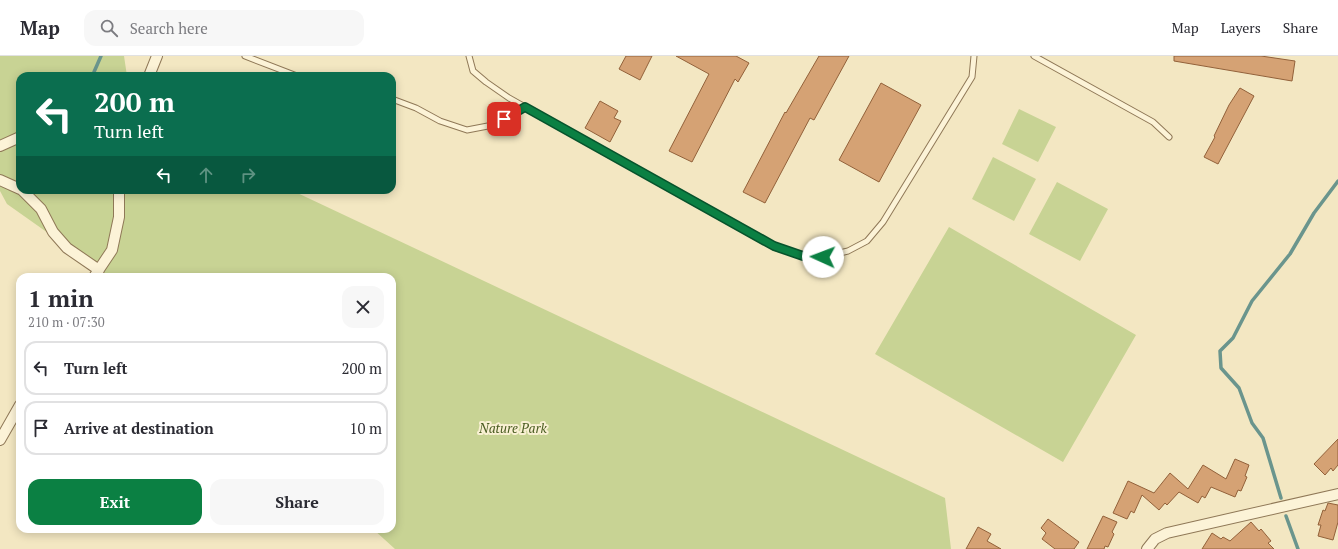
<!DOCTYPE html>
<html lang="en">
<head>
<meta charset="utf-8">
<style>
  body { margin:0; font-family:"PT Serif",serif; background:#f7f7f7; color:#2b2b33; height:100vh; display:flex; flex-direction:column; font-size:15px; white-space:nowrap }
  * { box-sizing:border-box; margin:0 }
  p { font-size:13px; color:#7c7c81 }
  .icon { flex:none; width:22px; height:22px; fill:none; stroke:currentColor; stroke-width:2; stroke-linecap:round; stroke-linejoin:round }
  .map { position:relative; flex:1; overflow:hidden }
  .details { position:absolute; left:16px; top:217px; width:380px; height:260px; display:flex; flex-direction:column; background:#fff; border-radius:12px; box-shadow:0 2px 10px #0003 }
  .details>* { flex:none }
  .guide { position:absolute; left:16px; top:16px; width:380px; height:122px; border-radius:12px; box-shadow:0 2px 10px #0003; background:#0b6e4f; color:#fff; overflow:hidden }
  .pin { position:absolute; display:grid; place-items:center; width:34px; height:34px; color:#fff; margin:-17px; border-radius:8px; box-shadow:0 2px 6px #0006 }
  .me { position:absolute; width:44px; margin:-22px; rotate:272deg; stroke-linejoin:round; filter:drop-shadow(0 0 3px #0008) }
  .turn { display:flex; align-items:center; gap:14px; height:84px; padding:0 12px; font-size:18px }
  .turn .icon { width:52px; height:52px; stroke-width:2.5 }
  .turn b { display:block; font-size:28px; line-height:34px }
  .lanes { display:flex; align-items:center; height:38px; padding:0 12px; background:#0003; justify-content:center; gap:20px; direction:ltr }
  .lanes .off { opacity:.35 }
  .round { display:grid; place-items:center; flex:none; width:42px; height:42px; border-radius:12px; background:#f7f7f7 }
  .summary { display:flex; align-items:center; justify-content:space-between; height:68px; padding:0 12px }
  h1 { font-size:24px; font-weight:600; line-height:30px }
  .button { display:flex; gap:8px; margin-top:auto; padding:8px 12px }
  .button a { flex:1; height:46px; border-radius:12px; background:#0b8043; color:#fff; font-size:16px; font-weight:600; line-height:46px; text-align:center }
  .button a+a { background:#f7f7f7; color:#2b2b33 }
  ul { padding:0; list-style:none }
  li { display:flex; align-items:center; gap:12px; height:54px; margin:0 8px 6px; padding:0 4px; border:2px solid #e1e1e2; border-radius:12px }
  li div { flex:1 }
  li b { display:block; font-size:15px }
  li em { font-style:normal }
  header { display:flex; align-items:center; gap:24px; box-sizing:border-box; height:56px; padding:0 20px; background:#fff; border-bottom:1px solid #e1e1e2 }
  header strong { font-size:19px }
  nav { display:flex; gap:22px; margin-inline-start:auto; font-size:14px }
  .search { width:280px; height:36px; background:#f7f7f7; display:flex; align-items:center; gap:10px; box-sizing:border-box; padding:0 14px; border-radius:12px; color:#7c7c81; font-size:15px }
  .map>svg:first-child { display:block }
</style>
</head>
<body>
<header>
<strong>Map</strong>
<div class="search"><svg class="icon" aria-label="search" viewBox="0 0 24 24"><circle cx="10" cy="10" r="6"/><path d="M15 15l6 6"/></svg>Search here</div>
<nav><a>Map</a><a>Layers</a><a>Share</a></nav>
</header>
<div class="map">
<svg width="1338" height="493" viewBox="0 0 1338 493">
  <rect width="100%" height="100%" fill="#f3e7c2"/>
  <!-- green -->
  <path fill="#c8d394" d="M0 0H124L127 20H20V134H291L945 442 951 493H395L373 473H392V221H107L99 213 7 148 0 135Z
    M1019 53 1056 71 1038 106 1002 88Z
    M993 101 1036 123 1014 165 972 143Z
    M1057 126 1108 153 1080 205 1029 178Z
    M949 171 1136 279 1063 406 875 298Z"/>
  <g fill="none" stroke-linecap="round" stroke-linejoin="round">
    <!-- stream -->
    <path stroke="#6a958d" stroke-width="3.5" d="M94 20V16L101 0
      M1281 442 1263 382 1252 367 1239 332 1221 312 1220 295 1233 282 1252 245 1290 198 1314 157 1338 125
      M1286 460 1298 493"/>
  </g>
  <!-- building -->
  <path fill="#d5a274" stroke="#92613a" d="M626 0H652L640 24 619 13Z
    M676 0H736L749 7 738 26 735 23 692 106 669 95 709 18Z
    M819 0H849L814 64 810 62 765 147 743 136 785 56 786 57Z
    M1174 0H1261L1295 5 1292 25 1174 5Z
    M881 27 921 49 879 126 839 104Z
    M1240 32 1254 40 1218 108 1204 101 1215 81 1214 80 1229 49Z
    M600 45 618 55 614 62 621 65 610 86 585 72Z
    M1338 383V409L1333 415 1331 412 1325 419 1314 408Z
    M1235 403 1249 409 1245 420 1247 421 1241 435 1238 434 1235 441 1211 431 1205 442 1202 440 1198 447 1179 436 1167 449 1165 447 1159 454 1142 439 1134 457 1131 455 1127 463 1113 457 1128 425 1154 437 1170 417 1188 433 1203 409 1226 423Z
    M1328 447 1338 449V466L1333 484 1318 480 1321 469H1318L1323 454 1325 455Z
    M1103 460 1117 466 1112 476 1114 478 1108 491 1105 490 1104 493H1087Z
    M1048 463 1079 486 1074 493H1055L1042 483 1046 477 1041 472Z
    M1251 466 1259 475 1261 473 1271 485 1268 487 1274 493H1202L1212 477 1221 483 1223 481 1230 485Z
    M978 471 991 478 987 485 1001 493H966Z"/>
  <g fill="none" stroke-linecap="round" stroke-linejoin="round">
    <!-- service casing -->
    <g stroke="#8f7857" stroke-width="7">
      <path id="service" d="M245 0 297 20
        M469 0 473 15 486 26 509 42 774 191 803 200 823 201 848 195 867 185 883 166 972 21 974 0
        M1034 0 1153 66 1169 81
        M392 43 416 52 440 65 467 74 493 69 525 51"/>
    </g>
    <!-- minor casing -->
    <g stroke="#8f7857" stroke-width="12">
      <path id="minor" d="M149 20 157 0
        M0 90 20 81
        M0 124 20 133
        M22 134 41 153 53 176 67 192 99 214
        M94 221 112 194 119 161V134
        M0 384 20 349
        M1147 493 1155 483 1167 477 1338 438"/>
    </g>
    <!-- service -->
    <use href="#service" stroke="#fcf3d7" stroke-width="5"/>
    <!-- minor -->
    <use href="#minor" stroke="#fcf3d7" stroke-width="10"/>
  </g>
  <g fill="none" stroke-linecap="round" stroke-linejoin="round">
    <!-- route casing -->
    <g stroke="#07532c" stroke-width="10">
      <path id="route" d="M504 63 525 51 774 190 803 200 823 201"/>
    </g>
    <!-- route -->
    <use href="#route" stroke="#0b8043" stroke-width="7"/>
  </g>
  <g text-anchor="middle" stroke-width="4" stroke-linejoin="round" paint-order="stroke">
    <!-- park labels -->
    <g font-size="13" font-style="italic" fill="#4a5c21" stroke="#f9f0d3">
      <text x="513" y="377">Nature Park</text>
    </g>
  </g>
</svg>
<div class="pin" style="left:504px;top:63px;background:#d93025"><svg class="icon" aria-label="arrive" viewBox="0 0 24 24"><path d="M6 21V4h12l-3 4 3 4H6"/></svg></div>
<svg class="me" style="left:823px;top:201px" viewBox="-20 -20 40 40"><circle r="19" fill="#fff"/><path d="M0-13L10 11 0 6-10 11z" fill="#0b8043"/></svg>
<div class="guide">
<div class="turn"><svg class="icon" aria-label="left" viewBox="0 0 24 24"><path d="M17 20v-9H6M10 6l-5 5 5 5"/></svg><div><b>200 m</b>Turn left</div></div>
<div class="lanes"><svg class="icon" aria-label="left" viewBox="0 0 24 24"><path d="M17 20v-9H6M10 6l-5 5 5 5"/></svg><svg class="icon off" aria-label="ahead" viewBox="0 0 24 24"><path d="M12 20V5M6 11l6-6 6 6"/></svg><svg class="icon off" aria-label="right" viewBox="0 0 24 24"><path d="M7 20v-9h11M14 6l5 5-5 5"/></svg></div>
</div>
<section class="details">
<div class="summary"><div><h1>1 min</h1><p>210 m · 07:30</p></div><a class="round"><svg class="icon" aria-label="close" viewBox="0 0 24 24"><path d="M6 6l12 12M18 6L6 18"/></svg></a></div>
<ul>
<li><svg class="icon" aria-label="left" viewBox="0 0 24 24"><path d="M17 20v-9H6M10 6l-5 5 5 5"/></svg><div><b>Turn left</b></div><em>200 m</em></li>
<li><svg class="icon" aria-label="arrive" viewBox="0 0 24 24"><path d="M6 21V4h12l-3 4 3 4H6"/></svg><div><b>Arrive at destination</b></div><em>10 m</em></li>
</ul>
<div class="button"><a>Exit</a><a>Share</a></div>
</section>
</div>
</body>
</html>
